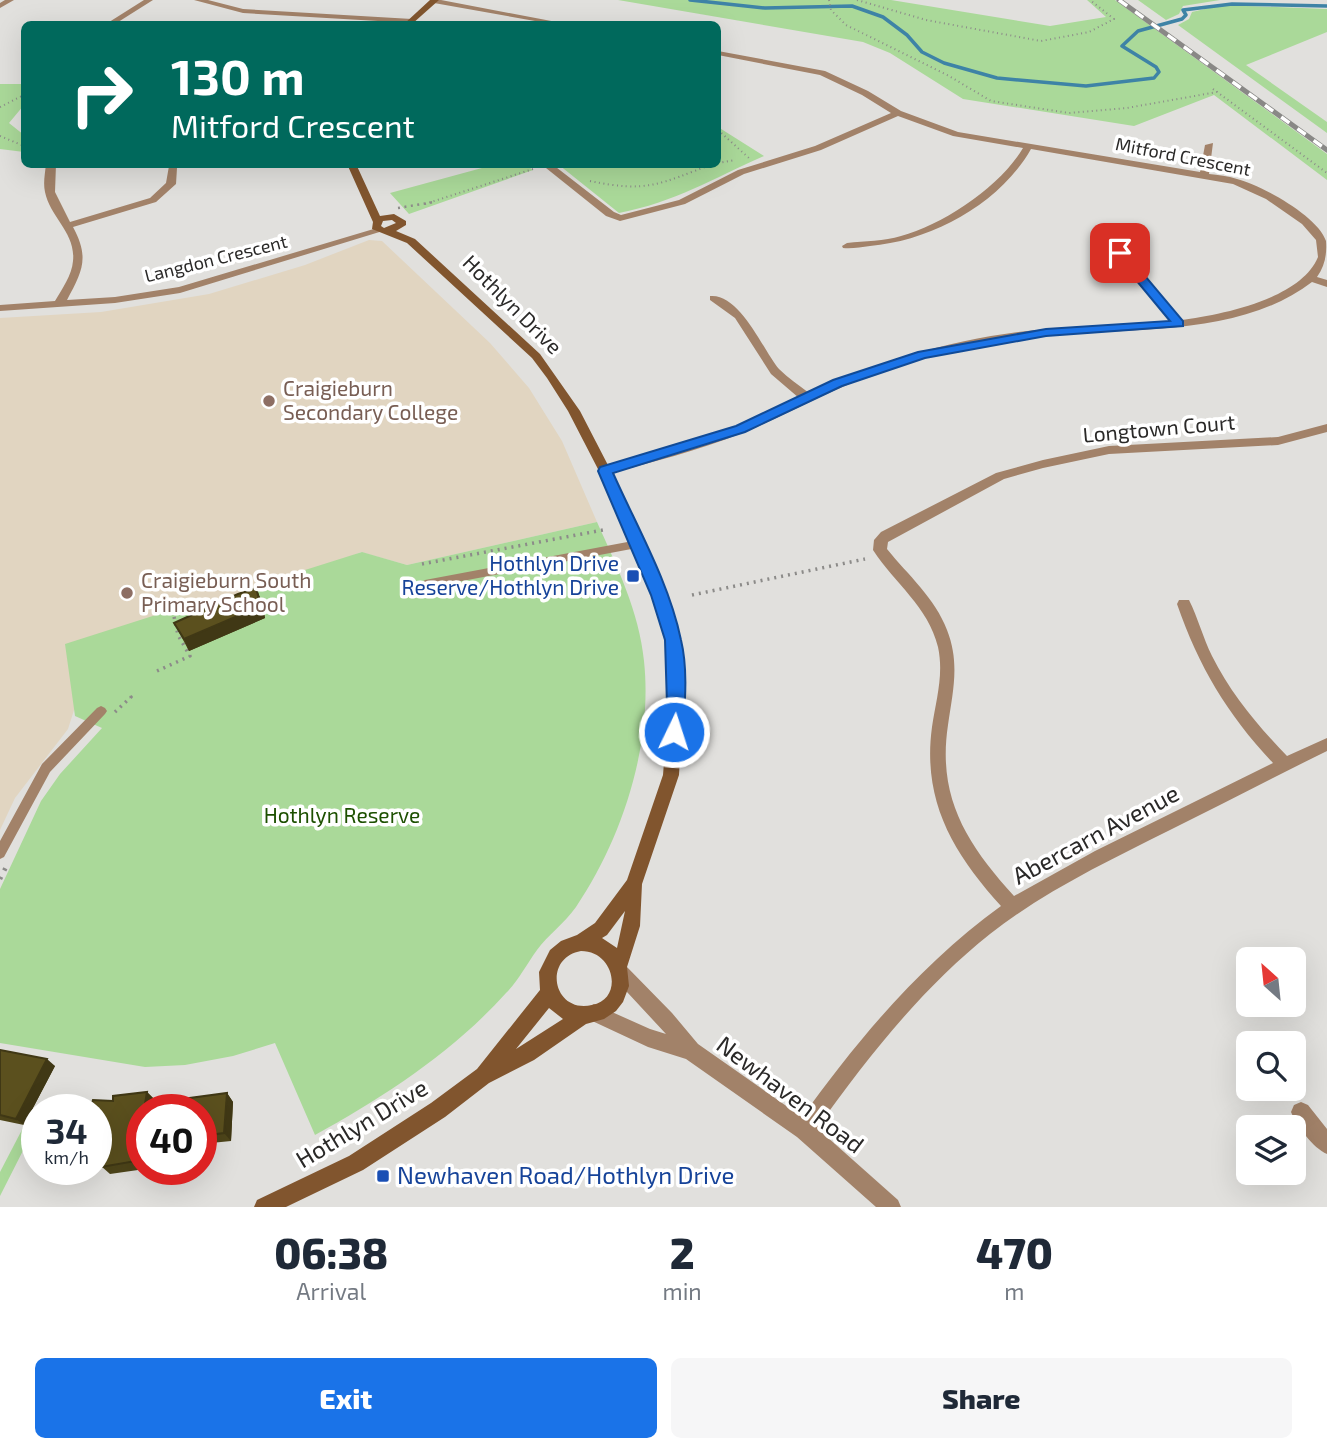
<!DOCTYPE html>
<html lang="en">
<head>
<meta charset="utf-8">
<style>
  body { margin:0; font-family:"Exo 2",sans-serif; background:#f6f6f7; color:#1f2937; height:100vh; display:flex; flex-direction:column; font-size:26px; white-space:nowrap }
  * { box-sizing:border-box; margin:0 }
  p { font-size:23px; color:#747a83 }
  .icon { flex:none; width:38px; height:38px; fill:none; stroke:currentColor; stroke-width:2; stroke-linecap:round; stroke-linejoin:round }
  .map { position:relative; height:1207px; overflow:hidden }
  .details { display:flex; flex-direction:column; background:#fff; flex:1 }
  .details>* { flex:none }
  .guide { position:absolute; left:21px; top:21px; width:700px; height:147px; border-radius:10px; box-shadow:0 7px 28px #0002; background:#00695c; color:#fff; overflow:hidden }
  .needle { width:46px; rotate:333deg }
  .buttons { position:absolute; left:1236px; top:947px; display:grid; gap:14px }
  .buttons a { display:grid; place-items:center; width:70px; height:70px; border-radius:10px; background:#fff; box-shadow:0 7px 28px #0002; font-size:35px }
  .speed { position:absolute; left:21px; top:1094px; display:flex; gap:14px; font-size:35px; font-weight:700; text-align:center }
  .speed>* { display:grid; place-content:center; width:91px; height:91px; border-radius:50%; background:#fff; box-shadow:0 7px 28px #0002; line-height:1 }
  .speed small { font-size:18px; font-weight:400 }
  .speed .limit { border:10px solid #d22; background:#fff; color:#111 }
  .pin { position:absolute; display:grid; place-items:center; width:60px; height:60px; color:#fff; margin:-30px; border-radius:14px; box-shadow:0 4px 10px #0006 }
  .me { position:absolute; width:77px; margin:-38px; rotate:4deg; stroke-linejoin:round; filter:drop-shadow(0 0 5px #0008) }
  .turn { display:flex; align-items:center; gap:24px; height:147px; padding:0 35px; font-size:32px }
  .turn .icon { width:91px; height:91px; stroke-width:2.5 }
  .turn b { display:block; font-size:49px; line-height:60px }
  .eta { display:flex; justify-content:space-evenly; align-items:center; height:119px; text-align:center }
  .eta b { font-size:42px; font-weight:800; line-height:49px }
  .primary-button { display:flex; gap:14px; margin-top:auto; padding:14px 35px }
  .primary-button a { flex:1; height:80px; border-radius:10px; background:#1a73e8; color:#fff; font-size:28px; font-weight:800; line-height:80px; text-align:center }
  .primary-button a+a { background:#f6f6f7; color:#1f2937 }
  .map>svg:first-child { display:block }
</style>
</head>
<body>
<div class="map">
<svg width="1327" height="1207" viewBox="0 0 1327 1207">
  <rect width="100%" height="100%" fill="#e1e0dd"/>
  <!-- education -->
  <path fill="#e1d5c1" d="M369 240 382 241 490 343 529 388 562 441 597 522 407 565 361 552 239 604 188 615 184 607 75 707 68 729 15 798 0 830V318L101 312 209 294 305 265Z"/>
  <!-- green -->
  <path fill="#aad999" d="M618 0H891L1050 26 1106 17 1087 0H1115L1327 154V180L1214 95 1134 126 963 99 890 53 863 42Z
    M1138 0H1220L1183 6 1179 14 1166 20Z
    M1222 5 1327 9V32L1246 65 1327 122V133L1178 25 1189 19 1192 12Z
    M0 84H24V105L9 123 24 135V152L0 149Z
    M718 127 764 156C712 179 675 202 619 213L559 165 718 164Z
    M493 165H526L533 170 409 214 390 193Z
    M597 522C617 567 639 611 644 661 653 745 622 839 576 907 564 924 548 935 537 950 526 965 519 980 506 993 453 1052 384 1097 315 1135L275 1043 233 1056 185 1065 145 1067 0 1043V889L41 801 60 774 102 728 75 716 65 644 184 606 188 615 239 604 267 582 362 552 407 565Z
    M26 1122 36 1125 0 1196V1172Z"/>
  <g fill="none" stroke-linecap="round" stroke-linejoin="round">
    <!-- stream -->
    <path stroke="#3e83a6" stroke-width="3.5" d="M690 0 765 8 852 6 883 17 907 35 922 52 944 63 997 78 1086 86 1154 78 1159 72 1156 67 1122 46 1138 31 1182 19 1186 15 1183 10 1232 4 1327 6"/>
    <!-- path-far3 -->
    <path stroke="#8c8b89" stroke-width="2" stroke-dasharray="1 3.5" stroke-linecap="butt" d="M829 0 831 10 846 25 949 76 991 101 1069 113 1127 108 1217 92
      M857 0 926 20 1041 41 1089 32 1114 19 1090 0
      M1213 89 1327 173
      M0 107 24 95
      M718 130 750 159
      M0 136 24 146
      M718 163 735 160
      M590 181C648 193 659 184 713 164
      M425 204 533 169"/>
    <!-- path-far2 -->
    <path stroke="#8c8b89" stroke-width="2.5" stroke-dasharray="2 4.5" stroke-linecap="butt" d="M398 208 434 202"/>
    <!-- path-far1 -->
    <path stroke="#8c8b89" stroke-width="3.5" stroke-dasharray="2 5" stroke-linecap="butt" d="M422 564 603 530
      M692 595 865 559
      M157 671 190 656 178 635 173 612
      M115 712 131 697 126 694"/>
    <!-- path -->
    <path stroke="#8c8b89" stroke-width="4.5" stroke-dasharray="2.5 7" stroke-linecap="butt" d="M0 879 7 865"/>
    <!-- lane -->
    <path fill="#a28269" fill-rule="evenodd" d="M638 540 642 541 643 544 642 547 425 588 420 584 425 580Z
      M101 706 105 708 107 711 105 714 50 772 4 857 0 859V841L42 764 97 708Z"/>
    <!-- street -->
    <path fill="#a28269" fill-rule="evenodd" d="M5 0H14L0 8V3Z
      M144 0H153L115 24H106Z
      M194 0H208L243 9 412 19 416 21 412 23 243 13Z
      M431 0H441L567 24H552L434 3Z
      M718 51 825 71 868 91 901 111 958 132 1200 172 1205 145 1213 143 1209 174C1218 175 1228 176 1237 179 1261 185 1318 216 1326 241 1327 254 1325 266 1317 277L1327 280V287L1312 282C1242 336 1133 328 1050 335 985 340 919 356 859 380 819 396 782 417 742 433 698 451 651 462 605 475L601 474 599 471 601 468 720 433 799 398 771 374 735 318 710 300V296C740 293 763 350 779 369 788 378 799 385 809 393 884 359 964 336 1047 329 1088 325 1130 326 1171 321L1116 255V251H1124L1181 320C1221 315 1301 299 1318 257L1316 240 1302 224 1266 199 1233 184 1031 149C1000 204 931 241 870 246 861 247 852 249 843 248L842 246 847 243C865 241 884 241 901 236 943 225 1001 186 1023 148L953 136 898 116 821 150 744 174 685 204 620 221 606 216 541 164H552L614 212 621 215 679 200 738 170 815 146 891 113 862 95 820 75 718 55Z
      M46 164H56L55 192 70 222 150 198 166 183 169 166 177 168 176 184 156 202 73 227C90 258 82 272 67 300L115 297 179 287 377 228 386 230 180 293 115 303 0 311V305L55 301C62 289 72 275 73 261 76 233 50 217 45 192 43 183 45 174 46 164Z
      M1327 424V432L1278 445 1109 454 1043 468 1004 479 888 542 887 549C908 575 935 598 947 630 960 663 953 691 948 725 937 798 967 844 1014 896L1095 851 1273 763C1227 714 1199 667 1177 604L1179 600H1189C1198 618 1203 638 1212 656 1231 694 1258 726 1287 756L1327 738V751C1274 777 1222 804 1170 830 1108 861 1045 891 990 934 922 988 867 1058 817 1128L898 1200 901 1207H876L797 1137 686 1059 648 1047 588 1019 585 1013 588 1007 594 1004 650 1029 666 1034 614 978 611 972 614 966 620 963 626 966 672 1013 698 1044 802 1117C859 1038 921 964 1001 906 953 853 922 801 932 727 936 700 944 675 938 647 928 606 895 584 873 550L874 540 881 532 996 473 1043 460 1109 446 1278 437Z
      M1301 1102 1308 1105 1327 1129V1154C1313 1148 1297 1126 1291 1112L1294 1105Z"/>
    <!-- secondary -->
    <path fill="#81552e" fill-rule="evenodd" d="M430 0H439L412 24H404Z
      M347 164H356L380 216 394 214 406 221V225L396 231 415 239 540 354 580 411 611 471 666 595 680 640 684 689 679 775 642 884 640 926 627 967 629 986 623 1002 616 1011 604 1019 586 1024 534 1060 489 1083 445 1117 363 1170 286 1207H254L257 1200 349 1156 431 1103 477 1069 540 990 539 972 550 950 561 941 577 935 595 923 627 880 663 775 670 689 666 640 652 595 599 471 568 411 547 378 532 358 407 243 372 229 373 222ZM392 220 396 223 384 228 381 226 383 221ZM625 911 617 948 602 938 607 935ZM581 951C615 951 624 999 592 1005 553 1014 542 958 581 951ZM549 1008 563 1019 516 1049Z"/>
    <!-- rail casing -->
    <g stroke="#898886" stroke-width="5">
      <path id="rail" d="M1119 0 1327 150"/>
    </g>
    <!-- rail -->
    <use href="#rail" stroke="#fff" stroke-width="3.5" stroke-dasharray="10" stroke-linecap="butt"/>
  </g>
  <!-- wall -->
  <path fill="#4e451a" d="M256 588 261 600 265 618 189 651 174 623Z
    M0 1050 55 1066 24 1125 0 1120Z
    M147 1092 155 1100V1102L227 1093 233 1102 231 1141 201 1144V1110H142V1169H145L110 1174 101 1166H96V1110L113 1101Z"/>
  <!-- shaded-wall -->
  <path fill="#403815" d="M256 588 261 600 265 618 189 651 184 639Z
    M47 1059 55 1066 24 1125 16 1119Z
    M147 1092 155 1100 153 1110 145 1104Z
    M227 1093 233 1102 231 1141 224 1133Z
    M137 1155 142 1159V1166L136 1161Z"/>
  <!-- building -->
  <path fill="#5b501e" stroke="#403815" stroke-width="2" d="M256 588 261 606 184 639 174 623 238 594Z
    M0 1050 47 1059 16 1119 0 1115Z
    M147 1092 145 1104 227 1093 224 1133 201 1136V1110H142V1155H137L136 1161 101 1167 103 1159H96V1110H90L93 1100 113 1101V1096Z"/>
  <!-- route -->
  <path fill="#1a73e8" stroke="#114b97" stroke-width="2" d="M1116 251H1124L1183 321V326L1046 336 925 358 842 386 745 432 613 473C637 527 669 582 681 640 688 669 685 702 683 732L674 739 668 737 665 640 651 595 598 471 600 467 736 426 833 380 918 352 1046 329 1170 321 1116 256Z"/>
  <!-- markers -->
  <g fill="#8d6e63" stroke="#fff" stroke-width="2.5">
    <circle cx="269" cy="401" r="7"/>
    <circle cx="127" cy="593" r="7"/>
  </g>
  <g fill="#1a4fb4" stroke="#fff" stroke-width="2.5">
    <rect x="626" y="569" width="14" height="14" rx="3.5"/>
    <rect x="376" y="1169" width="14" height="14" rx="3.5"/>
  </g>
  <g text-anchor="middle" stroke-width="7" stroke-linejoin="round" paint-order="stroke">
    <!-- far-street labels -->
    <g font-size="18" fill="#2a2928" stroke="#fff">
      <text transform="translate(1183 157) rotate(11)" y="6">Mitford Crescent</text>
      <text transform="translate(216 259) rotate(-14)" y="6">Langdon Crescent</text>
    </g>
    <!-- street labels -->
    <g font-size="21" fill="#2a2928" stroke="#fff">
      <text transform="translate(512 305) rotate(45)" y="7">Hothlyn Drive</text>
      <text transform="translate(1159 429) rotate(-5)" y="7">Longtown Court</text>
    </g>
    <!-- education labels -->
    <g font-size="21" fill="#785e54" stroke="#fff" text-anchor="start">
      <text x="283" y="396">Craigieburn<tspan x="283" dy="24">Secondary College</tspan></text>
      <text x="141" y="588">Craigieburn South<tspan x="141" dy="24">Primary School</tspan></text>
    </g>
    <!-- transit labels -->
    <g font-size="21" fill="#164399" stroke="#fff" text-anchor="end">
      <text x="619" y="571">Hothlyn Drive<tspan x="619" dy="24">Reserve/Hothlyn Drive</tspan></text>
    </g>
    <!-- park labels -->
    <g font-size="21" fill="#1d5000" stroke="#fff">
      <text x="342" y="823">Hothlyn Reserve</text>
    </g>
    <!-- near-street labels -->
    <g font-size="24" fill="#2a2928" stroke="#fff">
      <text transform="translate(1096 835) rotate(-28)" y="8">Abercarn Avenue</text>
      <text transform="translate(790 1095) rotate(37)" y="8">Newhaven Road</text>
      <text transform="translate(362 1124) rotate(-31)" y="8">Hothlyn Drive</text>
    </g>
    <!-- near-transit labels -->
    <g font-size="24" fill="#164399" stroke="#fff" text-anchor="start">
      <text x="397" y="1184">Newhaven Road/Hothlyn Drive</text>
    </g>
  </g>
</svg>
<div class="buttons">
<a><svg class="needle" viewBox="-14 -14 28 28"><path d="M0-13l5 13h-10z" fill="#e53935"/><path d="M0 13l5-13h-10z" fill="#747a83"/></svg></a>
<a><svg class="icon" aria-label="search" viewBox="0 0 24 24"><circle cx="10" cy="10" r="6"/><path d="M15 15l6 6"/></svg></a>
<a><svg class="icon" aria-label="layers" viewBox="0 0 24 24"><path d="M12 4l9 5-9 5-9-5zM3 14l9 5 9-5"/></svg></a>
</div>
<div class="speed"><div>34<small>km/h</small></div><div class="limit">40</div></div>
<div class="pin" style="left:1120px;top:253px;background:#d93025"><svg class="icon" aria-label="arrive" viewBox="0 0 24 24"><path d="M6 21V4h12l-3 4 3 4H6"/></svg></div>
<svg class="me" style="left:674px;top:732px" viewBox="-20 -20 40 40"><circle r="17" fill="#1a73e8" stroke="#fff" stroke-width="3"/><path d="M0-11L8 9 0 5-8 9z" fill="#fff"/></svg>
<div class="guide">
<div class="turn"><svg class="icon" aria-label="right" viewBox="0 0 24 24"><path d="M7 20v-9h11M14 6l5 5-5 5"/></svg><div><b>130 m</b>Mitford Crescent</div></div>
</div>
</div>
<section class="details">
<div class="eta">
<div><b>06:38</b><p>Arrival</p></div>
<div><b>2</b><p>min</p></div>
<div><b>470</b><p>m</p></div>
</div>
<div class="primary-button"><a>Exit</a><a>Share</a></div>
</section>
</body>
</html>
